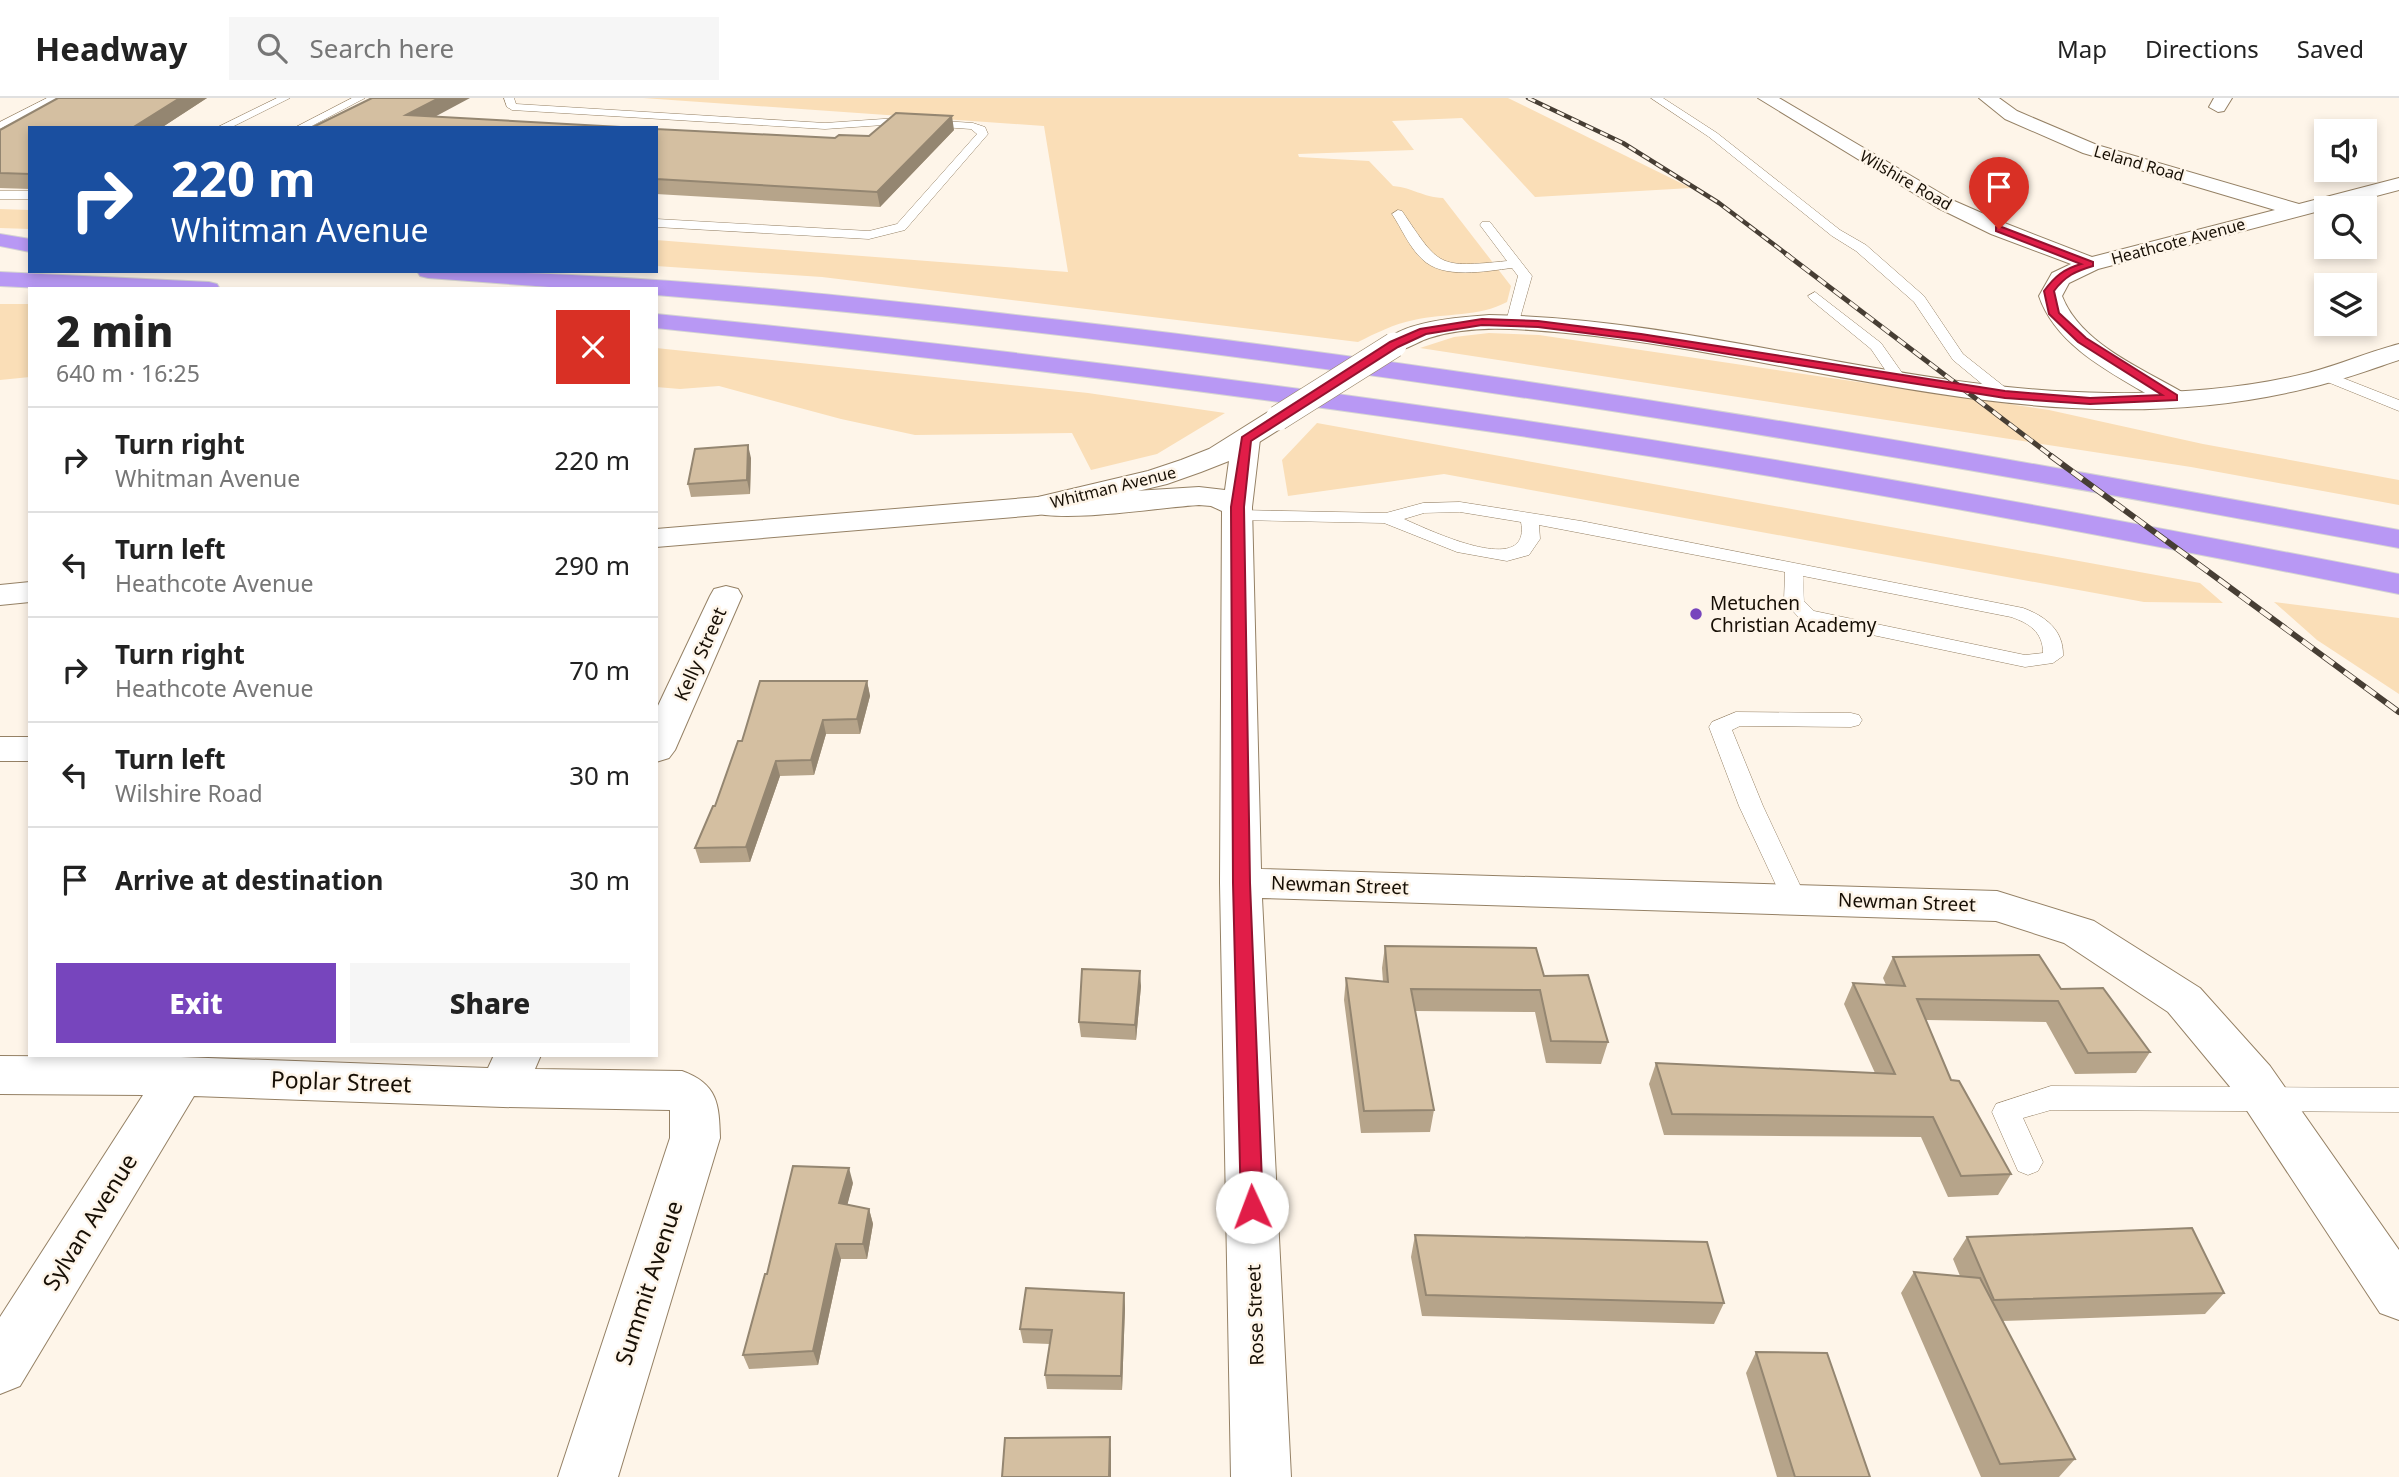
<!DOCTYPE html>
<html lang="en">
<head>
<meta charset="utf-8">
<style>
  body { margin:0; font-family:"Noto Sans",sans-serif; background:#f6f6f6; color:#222; height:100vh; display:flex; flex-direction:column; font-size:26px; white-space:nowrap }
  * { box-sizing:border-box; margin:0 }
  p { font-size:23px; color:#767676 }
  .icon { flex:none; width:38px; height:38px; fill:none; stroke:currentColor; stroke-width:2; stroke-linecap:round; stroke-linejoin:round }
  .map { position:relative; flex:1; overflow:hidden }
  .details { position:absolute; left:28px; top:189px; width:630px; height:770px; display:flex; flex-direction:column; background:#fff; border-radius:0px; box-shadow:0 4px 10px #0003 }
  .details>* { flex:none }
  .banner { position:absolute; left:28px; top:28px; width:630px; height:147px; border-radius:0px; box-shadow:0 4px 10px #0003; background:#1a4fa0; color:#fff; overflow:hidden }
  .buttons { position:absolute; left:2314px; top:21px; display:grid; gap:14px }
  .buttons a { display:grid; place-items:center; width:63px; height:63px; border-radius:0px; background:#fff; box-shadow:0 4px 10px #0003; font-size:35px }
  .pin { position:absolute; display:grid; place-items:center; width:60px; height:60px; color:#fff; margin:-72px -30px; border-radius:50% 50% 50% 0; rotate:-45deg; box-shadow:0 0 7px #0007 }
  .pin .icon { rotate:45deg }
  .me { position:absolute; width:77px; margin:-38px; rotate:358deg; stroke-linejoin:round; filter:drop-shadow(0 0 5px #0008) }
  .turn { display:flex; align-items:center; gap:24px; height:147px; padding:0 28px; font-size:32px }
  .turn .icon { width:91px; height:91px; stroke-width:2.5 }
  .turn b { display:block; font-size:49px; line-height:60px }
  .round { display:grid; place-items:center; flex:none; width:74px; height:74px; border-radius:0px; background:#f6f6f6 }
  .head { display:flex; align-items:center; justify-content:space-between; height:119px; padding:0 28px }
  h1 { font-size:42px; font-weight:800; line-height:52px }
  .button { display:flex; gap:14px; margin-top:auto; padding:14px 28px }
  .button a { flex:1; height:80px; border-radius:0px; background:#7745bd; color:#fff; font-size:28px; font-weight:800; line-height:80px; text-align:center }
  .button a+a { background:#f6f6f6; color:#222 }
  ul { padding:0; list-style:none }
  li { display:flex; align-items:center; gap:21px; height:105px; padding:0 28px; border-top:2px solid #e0e0e0 }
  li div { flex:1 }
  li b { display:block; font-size:26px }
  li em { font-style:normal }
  header { display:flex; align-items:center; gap:42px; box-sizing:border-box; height:98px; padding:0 35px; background:#fff; border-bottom:2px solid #e0e0e0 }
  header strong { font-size:33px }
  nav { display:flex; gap:38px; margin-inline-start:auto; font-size:24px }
  .search { width:490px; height:63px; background:#f6f6f6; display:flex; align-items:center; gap:18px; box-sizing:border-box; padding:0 24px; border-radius:0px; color:#767676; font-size:26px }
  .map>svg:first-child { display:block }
</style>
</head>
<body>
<header>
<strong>Headway</strong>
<div class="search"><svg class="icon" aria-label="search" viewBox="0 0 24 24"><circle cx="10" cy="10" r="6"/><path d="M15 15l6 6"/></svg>Search here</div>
<nav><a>Map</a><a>Directions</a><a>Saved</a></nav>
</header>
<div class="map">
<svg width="2399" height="1379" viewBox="0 0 2399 1379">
  <rect width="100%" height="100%" fill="#fef5e9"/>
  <!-- green -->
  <path fill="#fadeb7" d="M643 0H1508L1691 90 1535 99 1462 20 1392 23 1414 52 1298 56 1299 59 1369 63 1393 88C1414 90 1422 99 1443 100L1511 188 1507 204C1479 219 1445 215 1414 222 1394 226 1376 235 1358 244L822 179 656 168V142L1068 174 1044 28Z
    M0 111 30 112V131L0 130Z
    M0 206H30V279L0 282Z
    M1489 235 1539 237 2049 312 2203 346 2399 382V407L2191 369 1420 250 1454 239Z
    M656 250 1088 295 1225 315 1157 356 1091 372 1072 335 915 337 841 321 719 288 680 291 656 289Z
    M1317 325 2200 485 2223 505 2144 504 1444 376 1288 398 1282 362Z
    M2274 504 2399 520V596L2317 542Z"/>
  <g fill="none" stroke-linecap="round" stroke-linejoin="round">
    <!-- service casing -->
    <g stroke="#958165" stroke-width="1">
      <path id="service" d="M47 0H60L0 31V24Z
        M277 0H290L230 30H216Z
        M352 0H365L308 30H294Z
        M504 0H514L516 6 825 25 898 20 973 25 985 29 988 36 905 132 869 141 656 129V121L869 133 897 126 977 36 971 31 898 26 825 31 512 12 507 9Z
        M1651 0H1663L1717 35 1840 132 1866 147 1924 198 1963 256 2011 294 2013 297 2011 300H1999L1953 262 1914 204 1856 153 1832 138 1709 39Z
        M0 93H30V101H0Z
        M1398 112 1402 113C1440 169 1437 170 1507 163L1480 127 1482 124H1490L1532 178 1518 227 1513 228 1506 224 1518 178 1512 170C1486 173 1443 182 1422 161 1409 149 1402 131 1392 116Z
        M1815 194 1881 245 1905 279 1902 282H1892L1871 251 1810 201 1808 198Z
        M2325 273 2399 302V313L2320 281 2317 278 2320 275Z
        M1460 404 1581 423 2023 510C2045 518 2064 532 2063 558L2053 565 2025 569 1801 522 1784 503 1785 474 1539 427 1540 441 1529 457 1507 463 1457 454 1384 425 1238 422 1229 417 1238 412 1386 415 1423 405ZM1460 414 1521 424C1532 482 1427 431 1404 421L1424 415ZM1803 478 2011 519C2029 525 2043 534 2043 555L2025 557 1814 513 1804 503Z
        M1736 614 1851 615 1859 617 1862 622 1859 627 1851 629 1740 628 1732 632 1763 708 1806 800 1803 806 1794 809 1785 806 1782 800 1739 708 1709 629 1712 624Z
        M2051 988 2399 990V1014L2051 1012 2023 1020 2043 1064 2038 1073 2028 1077 2018 1073 1992 1014 1996 1006Z"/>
    </g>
    <!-- minor casing -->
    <g stroke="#958165" stroke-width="2">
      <path id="minor" d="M1758 0H1779L1952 102 2007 126 2092 159 2275 112 2083 55 2005 21 1979 0H1999L2017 13 2097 47 2299 106 2399 80V92L2098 171 2069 185 2062 198C2080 245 2141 270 2182 294L2186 300 2182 306 2173 308 2164 306C2118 278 2057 251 2039 198L2052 175 2071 166 1991 136 1938 110Z
        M2214 0H2232L2224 13 2218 14 2209 9Z
        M1246 333 1256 335 1260 341 1252 409 1261 771 1997 793 2094 823 2200 890 2270 968 2399 1152V1222L2380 1215 2236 996 2168 914 2064 845 1996 823 1262 800 1291 1379H1231L1220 785 1222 413 1211 408 1199 407C1153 410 1069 425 1027 414L1023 408 1027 402 1038 399 1199 389 1225 392 1232 341 1236 335Z
        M726 488 738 491 742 498 675 652 669 660 656 664V612L710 498 714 491Z
        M0 639H30V663H0Z
        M494 957H541L535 971 682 973C718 986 719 1006 720 1040L618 1379H558L670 1040V1012L503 1009 194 998 20 1288 0 1296V1219L143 997 0 996V958L181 959 488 970Z"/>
    </g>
    <!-- tertiary casing -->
    <g stroke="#958165" stroke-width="2">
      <path id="tertiary" d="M1489 217C1698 220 1900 293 2108 295 2174 296 2244 291 2308 275 2339 267 2368 254 2399 246V262C2369 272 2339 283 2308 290 2232 309 2150 314 2072 310 1902 301 1735 251 1566 235 1521 231 1473 226 1429 240 1414 245 1402 256 1385 252L1382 247C1398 223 1462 219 1489 217Z
        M1278 312 1288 314 1292 320 1288 326 1229 363 1201 374 1167 386 1038 417 656 449V431L1038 399 1148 373 1181 362 1209 351 1268 314Z
        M30 484V504L0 507V487Z"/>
    </g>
    <!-- motorway casing -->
    <g stroke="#d5d4d2" stroke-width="2">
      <path id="motorway" d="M0 136 30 141V154L0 148Z
        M417 173C638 173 859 199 1078 224 1521 275 1961 351 2399 432V450C1822 342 1242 244 656 197V191H577L428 180 420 178Z
        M0 174 209 184 217 186 220 191H61L0 188Z
        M656 216C947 245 1237 280 1527 323 1819 366 2109 420 2399 476V496C2109 438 1819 383 1527 339 1237 296 947 260 656 230Z"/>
    </g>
    <!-- service -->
    <use href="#service" fill="#fff" fill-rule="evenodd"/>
    <!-- minor -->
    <use href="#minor" fill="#fff" fill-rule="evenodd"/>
    <!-- tertiary -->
    <use href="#tertiary" fill="#fff" fill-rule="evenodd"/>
    <!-- motorway -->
    <use href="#motorway" fill="#b898f4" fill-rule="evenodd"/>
    <!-- rail-far2 casing -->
    <g stroke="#473e34" stroke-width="4.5">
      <path id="rail-far2" d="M1528 0 1623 45 1719 105 1789 158"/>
    </g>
    <!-- rail-far1 casing -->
    <g stroke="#473e34" stroke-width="5">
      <path id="rail-far1" d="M1786 156 2054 360"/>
    </g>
    <!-- rail casing -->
    <g stroke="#473e34" stroke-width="6">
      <path id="rail" d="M2051 358 2399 614"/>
    </g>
    <!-- rail-far2 -->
    <use href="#rail-far2" stroke="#fef5e9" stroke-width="2.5" stroke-dasharray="8" stroke-linecap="butt"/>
    <!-- rail-far1 -->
    <use href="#rail-far1" stroke="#fef5e9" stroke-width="3.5" stroke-dasharray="10" stroke-linecap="butt"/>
    <!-- rail -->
    <use href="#rail" stroke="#fef5e9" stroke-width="4.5" stroke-dasharray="13" stroke-linecap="butt"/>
    <!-- tertiary-bridge casing -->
    <g stroke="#958165" stroke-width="26" stroke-linecap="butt">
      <path id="tertiary-bridge" d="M1278 320 1394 247"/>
    </g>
    <!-- tertiary-bridge -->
    <use href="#tertiary-bridge" stroke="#fff" stroke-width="25"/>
  </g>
  <!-- wall -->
  <path fill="#b6a48a" d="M58 0H207L161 30H30V91L0 90V32Z
    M656 31 835 40 954 32 880 109 656 96Z
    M751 360 750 396 691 399 688 386Z
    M867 583 870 598 860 636H826L814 677 780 678 750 764 700 765 695 750 715 708 742 643Z
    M1385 848 1544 878 1608 944 1601 966 1546 965 1535 914 1415 913 1434 1012 1430 1034 1361 1035 1344 902 1346 880 1383 884 1382 870Z
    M1893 859 2061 891 2150 954 2136 975 2075 976 2046 924 1926 922 1951 982 2011 1076 1998 1097 1948 1099 1921 1039 1664 1037 1649 986 1656 965 1875 975 1844 906 1853 885 1886 887 1883 880Z
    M1141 888 1136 942 1081 939 1079 924Z
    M853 1085 847 1107 869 1111 873 1126 867 1161H841L818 1267 749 1271 743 1257Z
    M1415 1137 1724 1205 1714 1226 1422 1218 1411 1159Z
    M1967 1139 2224 1195 2205 1216 2002 1223 2075 1361 2059 1379H1981L1901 1195 1914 1174 1960 1178 1953 1161Z
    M1124 1195 1125 1210 1122 1292 1047 1291 1045 1277 1050 1246 1023 1245 1020 1231Z
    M1756 1254 1870 1379H1777L1746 1275Z"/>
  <!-- shaded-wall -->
  <path fill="#948671" d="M180 0H207L161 30H132Z
    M439 0H470L414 30 406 17Z
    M952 18 954 32 880 109 877 94Z
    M748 347 751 360 750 396 747 382Z
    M867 583 870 598 860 636 857 621Z
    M823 622 826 636 814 677 811 662Z
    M776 663 780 678 750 764 746 749Z
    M1140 873 1141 888 1136 942 1135 927Z
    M849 1070 853 1085 844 1120 839 1105Z
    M869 1111 873 1126 867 1161 863 1146Z
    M836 1146 841 1161 818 1267 813 1253Z
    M1124 1195 1125 1210 1122 1292 1121 1278Z
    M1110 1339 1111 1353V1379H1109Z"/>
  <!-- building -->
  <path fill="#d4bfa1" stroke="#948671" stroke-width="2" d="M58 0H180L132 30H30V76L0 75V32Z
    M372 0H439L406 17 639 30H311Z
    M896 15 952 18 877 94 656 81V31L835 40 839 37 869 38Z
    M748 347 747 382 688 386 695 351Z
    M760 583H867L857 621 823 622 811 662 776 663 746 749 695 750 713 708H715L738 643H742Z
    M1385 848 1536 850 1544 878 1588 877 1608 944 1551 943 1540 892 1411 891 1434 1012 1364 1013 1346 880 1388 884Z
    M2039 857 2061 891 2103 890 2150 954 2088 955 2058 903 1917 901 1951 982 1959 983 2011 1076 1961 1078 1933 1019 1672 1016 1656 965 1895 976 1853 885 1905 888 1893 859Z
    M1082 871 1140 873 1135 927 1079 924Z
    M793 1068 849 1070 839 1105 869 1111 863 1146H836L813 1253 743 1257 765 1176H767Z
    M2192 1130 2224 1195 1994 1202 1967 1139Z
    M1415 1137 1707 1144 1724 1205 1426 1197Z
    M1914 1174 1980 1180 2075 1361 2000 1366Z
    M1026 1190 1124 1195 1121 1278 1045 1277 1052 1232 1020 1231Z
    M1756 1254 1827 1255 1870 1379H1795Z
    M1110 1339 1109 1379H1002L1005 1340Z"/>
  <!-- route -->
  <path fill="#e11d48" stroke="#92132f" stroke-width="2" d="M1999 128 2093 164V168C2076 173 2065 178 2054 193L2059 215 2086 240 2177 297V302L2090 306 2005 300 1641 242 1538 229 1482 227 1426 236 1398 249 1251 343 1244 409 1250 785 1263 1109 1259 1115 1252 1118 1244 1115 1241 1109 1233 785 1231 409 1242 339 1390 244 1420 231 1482 221 1538 223 1641 236 2005 293 2090 300 2162 297 2078 244 2049 216 2044 193C2055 178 2064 171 2081 166L1996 133V129Z"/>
  <!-- markers -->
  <circle fill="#7745bd" stroke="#fef5e9" stroke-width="2.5" cx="1696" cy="516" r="7"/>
  <g text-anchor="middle" stroke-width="5" stroke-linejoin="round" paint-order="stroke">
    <!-- far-street labels -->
    <g font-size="16" fill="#170f05" stroke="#fef5e9">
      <text transform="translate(2139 65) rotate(16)" y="6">Leland Road</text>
      <text transform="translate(1906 82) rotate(30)" y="6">Wilshire Road</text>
      <text transform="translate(2178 143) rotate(-15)" y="6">Heathcote Avenue</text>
      <text transform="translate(1113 389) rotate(-14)" y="6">Whitman Avenue</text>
    </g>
    <!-- poi labels -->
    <g font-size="19" fill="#170f05" stroke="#fef5e9" text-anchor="start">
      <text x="1710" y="512">Metuchen<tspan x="1710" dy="22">Christian Academy</tspan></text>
    </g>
    <!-- street labels -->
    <g font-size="19" fill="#170f05" stroke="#fef5e9">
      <text transform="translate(700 556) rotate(-66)" y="7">Kelly Street</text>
      <text transform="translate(1340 787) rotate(2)" y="7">Newman Street</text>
      <text transform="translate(1907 804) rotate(2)" y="7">Newman Street</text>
      <text transform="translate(1255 1217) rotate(-92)" y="7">Rose Street</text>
    </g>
    <!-- near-street labels -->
    <g font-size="23" fill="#170f05" stroke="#fef5e9">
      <text transform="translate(341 984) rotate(2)" y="8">Poplar Street</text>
      <text transform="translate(90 1124) rotate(-58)" y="8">Sylvan Avenue</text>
      <text transform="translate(649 1185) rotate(-72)" y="8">Summit Avenue</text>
    </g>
  </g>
</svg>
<div class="buttons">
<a><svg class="icon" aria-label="sound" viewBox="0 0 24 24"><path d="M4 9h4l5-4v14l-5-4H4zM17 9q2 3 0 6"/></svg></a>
<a><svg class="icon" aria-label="search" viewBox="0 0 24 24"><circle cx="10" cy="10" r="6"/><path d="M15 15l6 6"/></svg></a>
<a><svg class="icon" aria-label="layers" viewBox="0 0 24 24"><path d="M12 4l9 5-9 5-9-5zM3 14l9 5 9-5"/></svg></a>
</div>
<div class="pin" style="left:1999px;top:131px;background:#d93025"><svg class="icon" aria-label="arrive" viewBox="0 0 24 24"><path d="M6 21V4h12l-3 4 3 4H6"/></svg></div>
<svg class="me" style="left:1252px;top:1109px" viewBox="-20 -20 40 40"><circle r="19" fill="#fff"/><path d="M0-13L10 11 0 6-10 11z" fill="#e11d48"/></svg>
<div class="banner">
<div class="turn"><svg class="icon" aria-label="right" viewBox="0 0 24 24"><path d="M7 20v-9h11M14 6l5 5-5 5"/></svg><div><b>220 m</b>Whitman Avenue</div></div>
</div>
<section class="details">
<div class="head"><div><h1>2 min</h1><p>640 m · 16:25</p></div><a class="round" style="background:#d93025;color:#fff"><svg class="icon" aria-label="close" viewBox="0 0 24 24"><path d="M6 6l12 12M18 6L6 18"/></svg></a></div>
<ul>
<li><svg class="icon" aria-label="right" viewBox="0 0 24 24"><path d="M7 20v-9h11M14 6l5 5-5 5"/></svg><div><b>Turn right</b><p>Whitman Avenue</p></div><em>220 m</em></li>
<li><svg class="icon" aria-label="left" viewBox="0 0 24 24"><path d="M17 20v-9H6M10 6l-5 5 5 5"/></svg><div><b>Turn left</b><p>Heathcote Avenue</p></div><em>290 m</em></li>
<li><svg class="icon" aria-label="right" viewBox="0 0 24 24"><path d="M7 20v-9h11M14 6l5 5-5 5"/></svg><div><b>Turn right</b><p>Heathcote Avenue</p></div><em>70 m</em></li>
<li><svg class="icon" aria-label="left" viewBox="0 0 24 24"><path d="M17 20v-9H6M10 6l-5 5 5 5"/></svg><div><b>Turn left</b><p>Wilshire Road</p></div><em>30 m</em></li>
<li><svg class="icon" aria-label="arrive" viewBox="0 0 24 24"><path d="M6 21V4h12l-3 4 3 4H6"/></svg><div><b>Arrive at destination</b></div><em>30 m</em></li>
</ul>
<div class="button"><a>Exit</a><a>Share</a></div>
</section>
</div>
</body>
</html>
